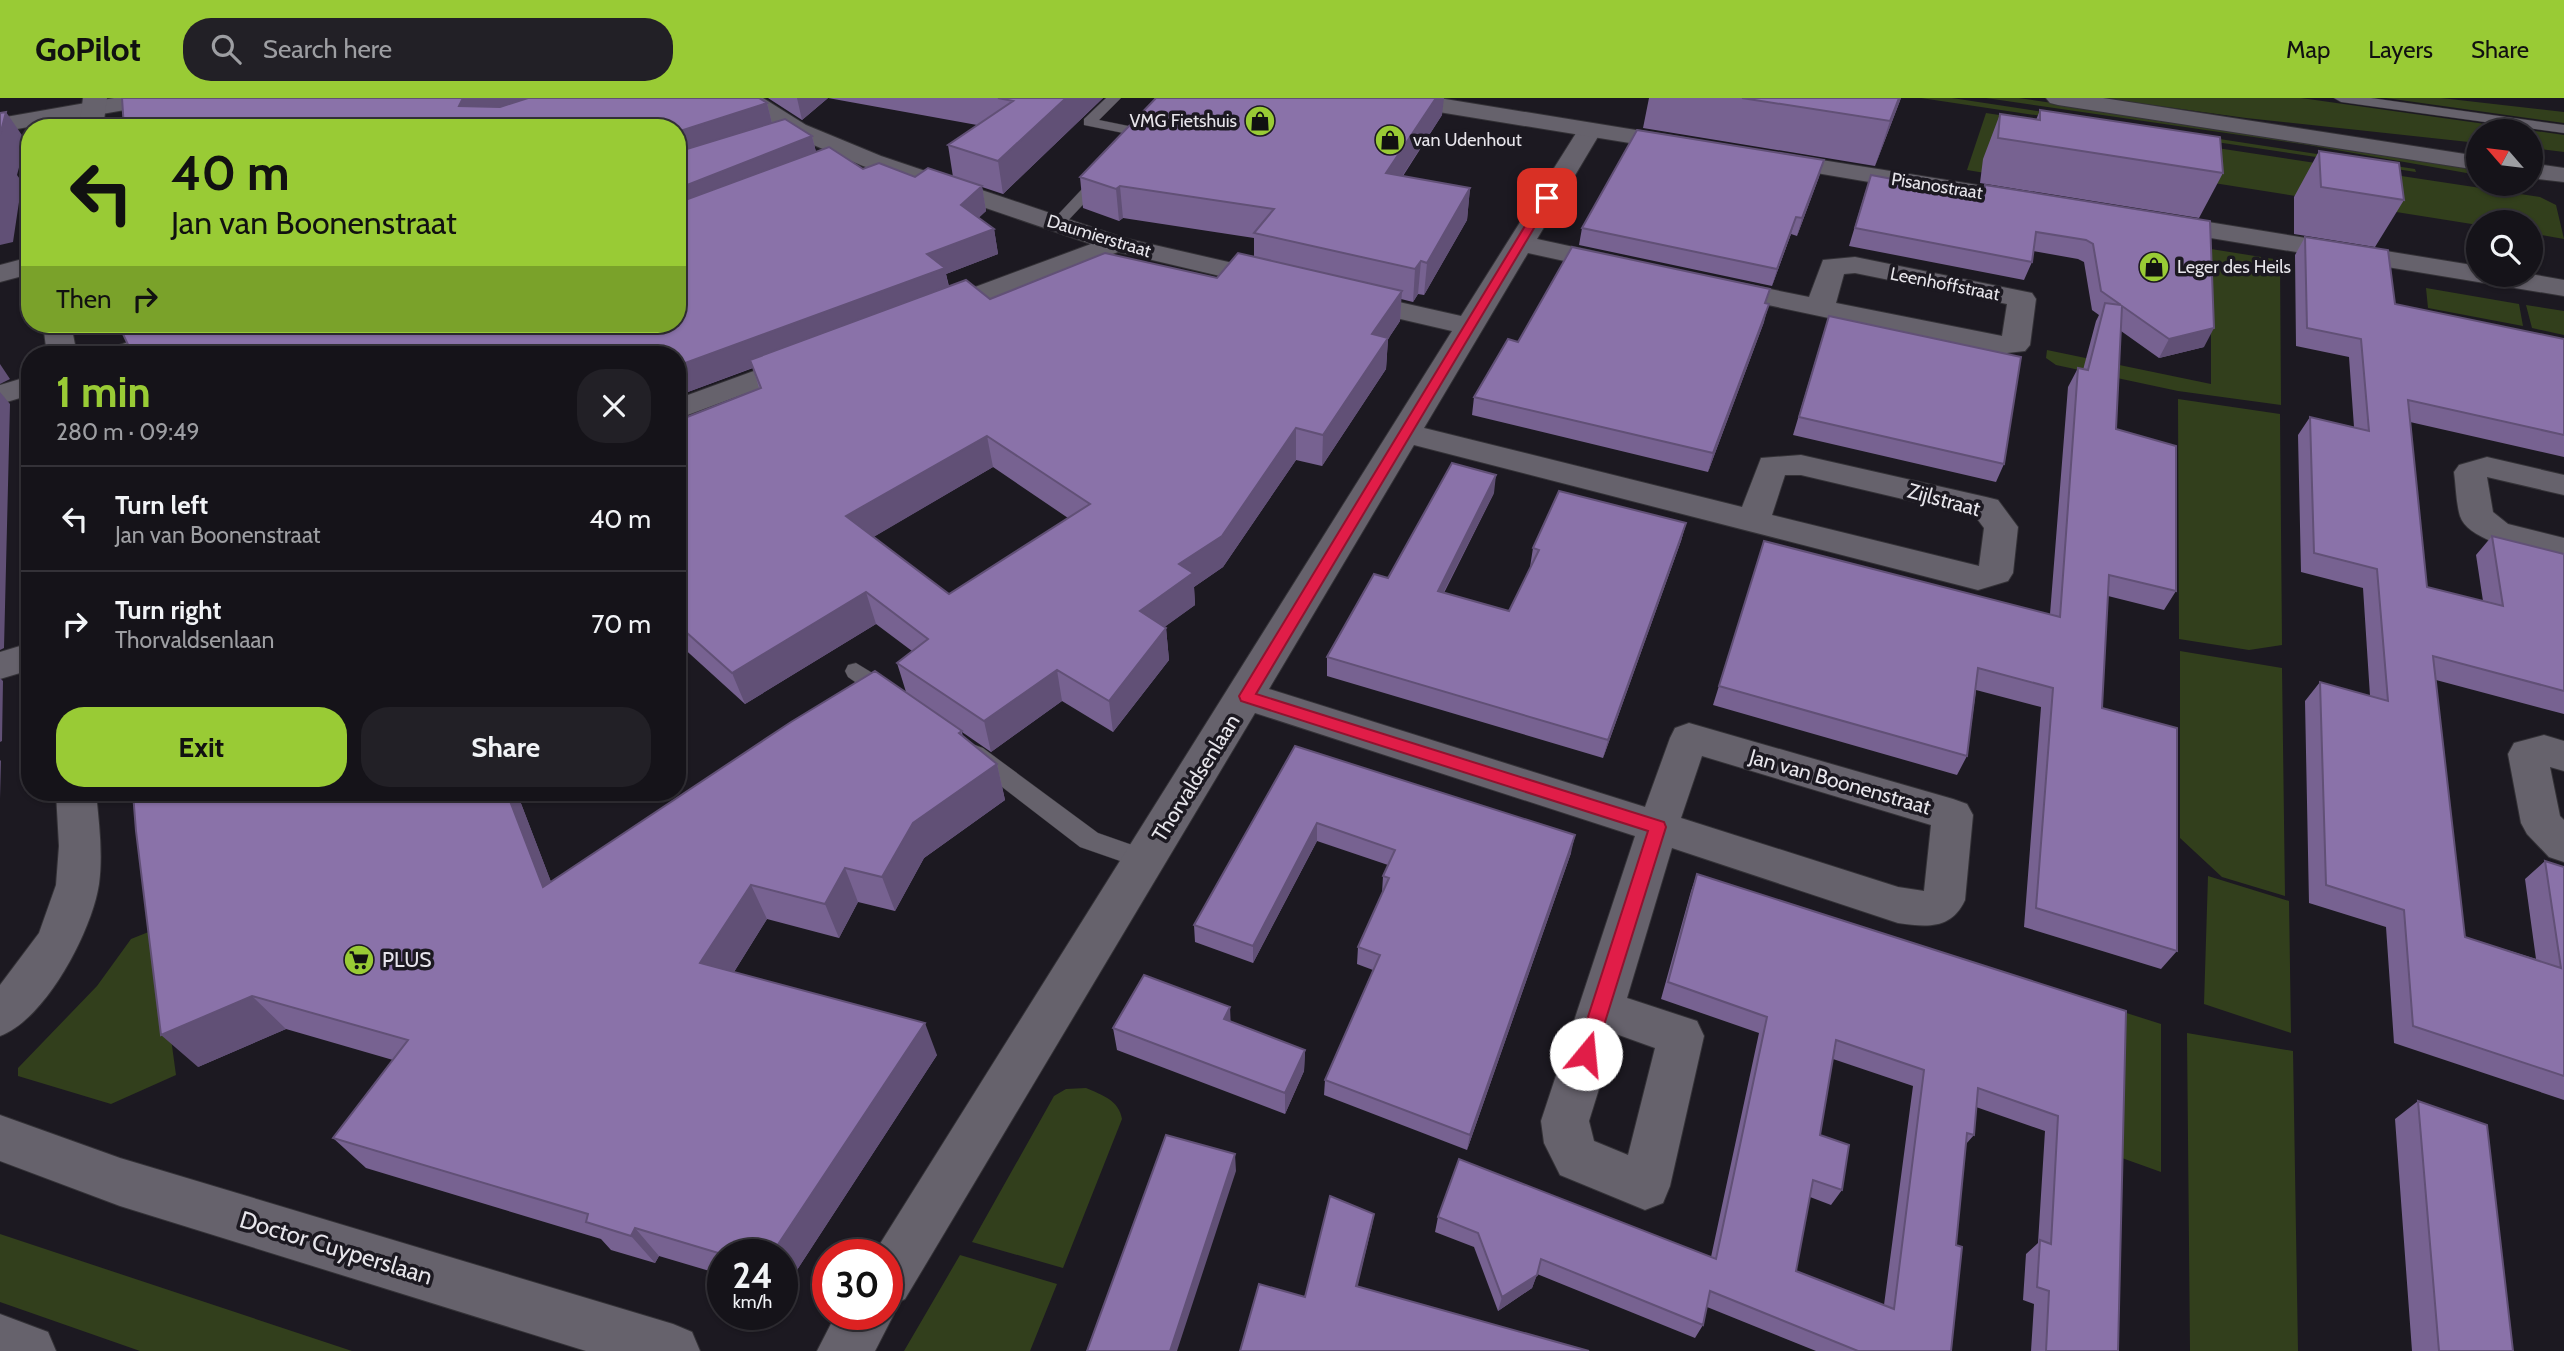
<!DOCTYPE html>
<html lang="en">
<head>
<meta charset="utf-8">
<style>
  body { margin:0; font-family:Cabin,sans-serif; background:#222026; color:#f1f3f6; height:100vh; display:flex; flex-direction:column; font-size:26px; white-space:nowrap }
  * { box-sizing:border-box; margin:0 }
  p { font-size:23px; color:#9d9ea2 }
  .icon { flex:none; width:38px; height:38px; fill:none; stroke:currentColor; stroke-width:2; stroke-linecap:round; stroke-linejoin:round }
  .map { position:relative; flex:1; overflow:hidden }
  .drawer { position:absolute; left:21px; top:248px; width:665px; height:455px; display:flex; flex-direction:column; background:#151319; border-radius:28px; box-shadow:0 2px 5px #0004,0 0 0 2px #343238 }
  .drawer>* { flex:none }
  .top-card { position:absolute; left:21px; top:21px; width:665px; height:214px; border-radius:28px; box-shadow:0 2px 5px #0004,0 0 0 2px #343238; background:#99cb35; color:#111; overflow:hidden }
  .needle { width:46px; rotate:298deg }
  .controls { position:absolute; left:2466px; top:21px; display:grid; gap:14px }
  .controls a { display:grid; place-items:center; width:77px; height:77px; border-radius:50%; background:#151319; box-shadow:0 2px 5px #0004,0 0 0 2px #343238; font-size:35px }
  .speed { position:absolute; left:707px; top:1141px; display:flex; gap:14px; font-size:35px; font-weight:700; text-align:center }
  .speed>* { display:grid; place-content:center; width:91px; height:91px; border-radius:50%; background:#151319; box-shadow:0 2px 5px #0004,0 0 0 2px #343238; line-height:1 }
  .speed small { font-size:18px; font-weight:400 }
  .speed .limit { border:10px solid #d22; background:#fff; color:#111 }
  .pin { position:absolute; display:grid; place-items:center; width:60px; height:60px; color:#fff; margin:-30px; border-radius:14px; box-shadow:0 4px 10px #0006 }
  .me { position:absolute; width:77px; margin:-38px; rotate:17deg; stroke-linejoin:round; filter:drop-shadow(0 0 5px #0008) }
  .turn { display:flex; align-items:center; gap:24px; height:147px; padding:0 35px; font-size:32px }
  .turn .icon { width:91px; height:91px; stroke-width:2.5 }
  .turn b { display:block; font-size:49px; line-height:60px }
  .then { display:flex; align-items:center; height:66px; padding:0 35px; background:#0003; gap:14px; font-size:26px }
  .round { display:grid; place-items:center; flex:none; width:74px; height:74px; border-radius:28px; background:#222026 }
  .head { display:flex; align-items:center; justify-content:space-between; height:119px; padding:0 35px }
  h1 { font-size:42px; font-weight:800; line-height:52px; color:#99cb35 }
  .primary-button { display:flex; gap:14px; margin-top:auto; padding:14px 35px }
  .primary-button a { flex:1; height:80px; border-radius:28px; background:#99cb35; color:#111; font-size:28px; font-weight:800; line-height:80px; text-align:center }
  .primary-button a+a { background:#222026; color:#f1f3f6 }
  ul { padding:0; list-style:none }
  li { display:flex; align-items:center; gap:21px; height:105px; padding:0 35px; border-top:2px solid #343238 }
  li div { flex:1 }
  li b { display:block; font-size:26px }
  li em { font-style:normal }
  header { display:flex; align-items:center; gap:42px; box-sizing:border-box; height:98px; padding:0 35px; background:#99cb35; color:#111 }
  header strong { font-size:33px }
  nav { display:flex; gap:38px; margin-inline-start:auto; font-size:24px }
  .search { width:490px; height:63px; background:#222026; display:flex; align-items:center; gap:18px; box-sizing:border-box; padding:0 24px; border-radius:28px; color:#9d9ea2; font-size:26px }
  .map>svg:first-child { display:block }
</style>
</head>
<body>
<header>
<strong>GoPilot</strong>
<div class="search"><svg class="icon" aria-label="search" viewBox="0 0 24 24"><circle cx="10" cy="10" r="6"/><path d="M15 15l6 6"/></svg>Search here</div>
<nav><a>Map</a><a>Layers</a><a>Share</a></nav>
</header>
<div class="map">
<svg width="2564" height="1253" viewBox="0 0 2564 1253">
  <rect width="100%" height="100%" fill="#1c1921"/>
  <!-- green -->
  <path fill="#323f1c" d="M1921 0H1952L2415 71 2416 74Z
    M1986 0H2019L2310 43 2478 72V77L2308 47Z
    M2102 0H2301L2564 37V54L2531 50 2530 33H2478V45L2246 20Z
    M2386 0H2441L2564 14V25Z
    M1986 15 2540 99 2556 107 2564 141 2531 135 2530 124H2478V127L2018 54 2015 80 1967 72Z
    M2211 151 2280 162 2281 307 2178 293 2056 267 2046 260 2047 252 2211 286Z
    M2426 190 2519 206 2523 228 2428 210Z
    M2526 207 2564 213V237L2532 230Z
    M2178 301 2280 316 2282 547 2249 552 2179 541Z
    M2180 553 2282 570 2285 798 2222 779 2180 740Z
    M2208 778 2289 803 2291 935 2204 906Z
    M156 831 176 977 111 1006 18 978V970L97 888 131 841Z
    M2114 911 2161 926V1074L2108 1055Z
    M2187 935 2293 953 2298 1253H2190Z
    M1086 990C1102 997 1119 1002 1122 1021L1063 1170 972 1144 1054 998 1066 991Z
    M0 1136 352 1253H140L0 1204Z
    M960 1157 1057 1186 1030 1253H904Z"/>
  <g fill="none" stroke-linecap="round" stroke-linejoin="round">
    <!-- service casing -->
    <g stroke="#343237" stroke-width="1">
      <path id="service" d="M1106 0H1121L1099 22 1148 32 1150 35 1139 47 1127 44 1133 37 1084 27V21Z
        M2334 0H2371L2564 27V35L2341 4Z
        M1103 73 1110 77 1108 80 1062 129H1052V123L1098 74Z
        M856 565 897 590 900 596 897 602H881L848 579 845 573 848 567Z
        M975 647 983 650 1098 735 1155 755 1158 762 1155 769 1146 772 1080 749 967 662 963 656 967 650Z"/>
    </g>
    <!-- minor casing -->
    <g stroke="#343237" stroke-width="2">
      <path id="minor" d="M114 0H165L161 5 153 7 0 34V20Z
        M735 0H763L806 27 881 58 1124 140 1285 177 1289 183 1285 189 1275 191 1118 154 944 220 934 222 924 220 920 214 924 208 1091 146 863 68 790 37Z
        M1590 25 1598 27 1602 32 1537 141 1629 161 1633 167 1629 173 1619 175 1528 155 1424 330 1742 409 1761 360 1801 357 1986 399 1998 402 2018 429 2013 475 2008 483 1978 492 1414 347 1269 591 1645 709 1670 640 1675 630 1689 625 1953 701 1967 706 1973 717 1965 802C1951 832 1927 829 1898 825L1672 750 1627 900 1697 923 1704 938 1670 1088 1663 1105 1645 1112 1560 1077 1544 1045 1541 1023 1635 738 1255 615 905 1201 890 1208 894 1216 875 1253H817L836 1216H887V1157H873L1452 233 1340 207 1336 201 1340 195 1350 193 1461 218 1578 32 1582 27ZM1785 377H1801L1975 418 1984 430 1979 468 1772 417ZM1702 658 1931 727 1924 793 1898 789 1681 720ZM1616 936 1655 950 1628 1057 1594 1043 1589 1023Z
        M1855 159 2032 195 2036 201 2030 247 2025 253 1998 256 1716 196 1706 194 1702 188 1706 182 1716 180 1809 199 1823 162ZM1855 175 2007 206 2002 238 1836 205 1844 176Z
        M184 226H226L222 232 146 257H102L107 251Z
        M806 254 816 257 821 263 816 269 677 321V301Z
        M30 278V297L0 306V287Z
        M2487 359 2564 377V397L2487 379 2493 414 2508 426 2564 440V462C2538 456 2469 446 2460 418 2456 405 2456 388 2454 374L2459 367Z
        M30 545V572L0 581V554Z
        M2544 637 2564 643V673L2550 669 2560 718 2564 722V764L2549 759 2527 736 2521 725 2508 656 2514 645Z
        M0 1017 120 1060 673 1226 692 1234 700 1253H586L120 1108 0 1063Z"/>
    </g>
    <!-- tertiary casing -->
    <g stroke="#343237" stroke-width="2">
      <path id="tertiary" d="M83 0H107L103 30H79Z
        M1384 0H1439L1685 40 1694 42 1697 47 1694 52 1685 54 1396 7 1388 5Z
        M1772 54 2034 96 2043 99 2047 104 2043 109 2034 112 1763 66 1760 61 1763 56Z
        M2159 116 2478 168V177L2530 176 2564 182V198L2150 130 2146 124 2150 118Z
        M30 159V176L0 184V167Z
        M43 226H71L77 257H47Z
        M56 695H96C99 725 103 756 99 786 92 833 46 921 0 938V887L39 835 56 787 59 748Z
        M0 1216 48 1234 56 1253H0Z"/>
    </g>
    <!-- secondary casing -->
    <g stroke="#343237" stroke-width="2">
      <path id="secondary" d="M2046 0H2103L2478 58V72L2058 7 2050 5Z
        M2530 65 2564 70V84L2530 80Z"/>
    </g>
    <!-- service -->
    <use href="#service" fill="#66626c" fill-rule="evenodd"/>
    <!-- minor -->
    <use href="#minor" fill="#66626c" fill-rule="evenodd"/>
    <!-- tertiary -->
    <use href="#tertiary" fill="#66626c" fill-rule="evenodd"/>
    <!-- secondary -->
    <use href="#secondary" fill="#66626c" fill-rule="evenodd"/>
  </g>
  <!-- wall -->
  <path fill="#776291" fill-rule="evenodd" d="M768 0H1103L1003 96 982 89 986 113 978 120 994 131 998 156 946 176 949 188 990 201 1217 180 1254 159V140L1123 120 1119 123 1083 110 1080 79 1442 17 1403 78 1470 90 1467 122 1424 197 1418 196 1413 204 1401 201 1400 223 1388 241 1386 271 1322 368 1296 362 1223 469 1194 489 1195 507 1164 529 1166 530 1169 562 1113 634 1062 603 991 654 962 634 963 639 997 666 1005 702 924 760 895 813 858 804 839 840 767 821 734 874 937 957 782 1195V1157H723V1177L659 1158 655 1165 611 1152 601 1141 366 1070 333 1040 393 962 286 931 198 969 387 695H517L551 784 906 594 897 565 912 553 876 526 745 606 679 546 677 547V323L759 290 753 270 677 298V226L767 5 772 25 812 38 816 54 863 71 915 79H953L948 47 977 27 828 0 802 22ZM993 369 1068 420 949 496 873 439Z
    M1649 0H1901L1875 68 1643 30Z
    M2040 12 2223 75 2199 120 1980 85 1983 61 2000 16 2036 22Z
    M2319 53 2404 102 2375 149 2294 136V99Z
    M1824 62 1819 79 1797 138 1791 136 1772 188 1579 147 1582 130Z
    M1985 87 2210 123 2204 249 2159 260 2121 233 2116 331 2176 493 2164 512 2108 498 2102 610 2177 853 2161 871 2024 829 2041 609 1976 592 1967 658 1957 677 1713 607 1758 463 2050 516 2068 289 2078 270 2083 272 2096 223 2099 217 2092 212 2084 164 2078 161 2033 153 2032 164 2024 182 1849 148 1865 95 1981 97Z
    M2305 139 2395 206 2564 241V359L2410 324 2427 489 2483 503 2476 457 2492 438 2564 456V616L2436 582 2465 839 2536 861 2525 781 2545 763 2564 769V1002L2394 945 2386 829 2309 805 2305 603 2320 584 2370 598 2363 490 2301 474 2298 337 2310 319 2354 329 2349 259 2296 248 2295 157Z
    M1766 205 1764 224 1708 374 1472 317 1474 299 1518 244Z
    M1823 237 2004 366 1996 384 1793 337Z
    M1494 395 1444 495 1509 513 1531 469H1530L1533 450 1686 425 1681 443 1603 660 1327 578V559L1388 480Z
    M1295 648 1571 755 1467 1052 1324 997 1325 982 1373 872 1357 866 1358 849 1382 795 1383 778 1388 767 1317 743 1253 865 1195 844 1194 827Z
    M1697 776 2126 913 2118 1253H2031L2034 1206 2023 1202 2026 1156 2038 1145 2045 1033 1976 1009 1974 1037 1966 1046 1956 1147 1951 1253H1816L1707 1209 1703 1227 1695 1240 1537 1176 1532 1190 1498 1213 1474 1149 1435 1134 1438 1119 1711 1159 1759 935 1661 901 1691 793ZM1833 961 1913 988 1884 1207 1796 1173 1810 1099 1831 1107 1842 1092 1820 1037Z
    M1230 909V924L1305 952 1304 973 1285 1016 1117 952 1113 930Z
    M2418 1003 2513 1253H2412L2395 1021Z"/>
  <!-- shaded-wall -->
  <path fill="#615076" d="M463 0H548L470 30 459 8Z
    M797 0H828L802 22Z
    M1066 0H1103L1003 96 998 63Z
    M1436 0H1444L1442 17 1384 106 1386 75Z
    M1899 0H1901L1898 8 1875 68 1890 23Z
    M767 5 773 29 677 61V34Z
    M6 14 26 43 17 77 22 84 13 144 0 147V37Z
    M812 38 818 62 677 119V91Z
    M1824 62 1819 79 1797 138 1802 120Z
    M982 88 986 113 966 132 961 107Z
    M1120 88 1123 120 1119 123 1116 91Z
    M1470 90 1467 122 1424 197 1427 165Z
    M1796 119 1791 136 1772 188 1777 171Z
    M994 131 998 156 946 176 950 196 677 298V268L927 156Z
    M1421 163 1418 196 1413 204 1415 171Z
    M1402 193 1400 223 1388 241 1386 271 1322 368 1323 337 1372 236Z
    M1769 206 1764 224 1708 374 1713 355Z
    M120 226H177L131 241Z
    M2214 230 2204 249 2159 260 2169 241Z
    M0 266 10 281 0 286Z
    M0 294 10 306 4 550 0 552Z
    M1296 330V362L1223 469 1194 489 1195 507 1144 544 1140 513 1179 466Z
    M987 338 993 369 855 450 846 418Z
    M1496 377 1494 395 1435 511 1438 493Z
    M1686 425 1681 443 1603 660 1608 642Z
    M866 494 876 526 745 606 732 575Z
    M1166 530 1169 562 1113 634 1109 603Z
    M1057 572 1062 603 991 654 984 623Z
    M0 580 3 583 2 643 0 644Z
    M0 662 1 663 0 701Z
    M997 666 1005 702 924 760 895 813 882 779 913 725Z
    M507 695H517L566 823 543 789Z
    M1317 725V743L1253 865V848Z
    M1575 737 1571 755 1467 1052 1470 1037Z
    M845 770 858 804 839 840 825 806Z
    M751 787 767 821 719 898 700 865Z
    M252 898 286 931 198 969 161 937Z
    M1230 909 1231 931 1224 921Z
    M925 925 937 957 782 1195V1157H771Z
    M1305 952 1304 973 1285 1016V995Z
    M1235 1056 1236 1073 1177 1253H1170Z
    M1374 1116 1372 1128 1355 1200 1356 1188Z
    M635 1130 659 1158 655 1165 631 1138Z
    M1537 1177 1532 1190 1498 1213 1502 1199Z"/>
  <!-- building -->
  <path fill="#8a72a9" stroke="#615076" stroke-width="2" fill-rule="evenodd" d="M122 0H463L459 8 500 9 528 0H759L767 5 677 34V30H124Z
    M998 0H1066L998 63 948 47 1013 3Z
    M1156 0H1436L1386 75 1470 90 1427 165 1421 163 1415 171 1254 135 1274 111 1120 88 1116 91 1080 79Z
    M1742 0H1899L1890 23Z
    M2040 12 2220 39 2223 75 1998 40 2000 16 2040 22Z
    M6 14 0 37V15Z
    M785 21 812 38 677 91V54Z
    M1637 32 1824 62 1802 120 1796 119 1777 171 1582 130Z
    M829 49 863 71 879 65 915 79 928 70 982 88 961 107 994 131 927 156 945 170 677 268V257H133L122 234 149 226H677V105Z
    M2319 53 2399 65 2404 102 2321 89Z
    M1871 77 1984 98 1985 87 2210 123 2214 230 2169 241 2122 208 2116 331 2176 348V493L2109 477 2102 610 2177 630V853L2036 810 2053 590 1978 570 1967 658 1719 588 1764 443 2060 519 2078 270 2088 272 2105 205 2121 207 2101 193 2093 146 2086 142 2036 134 2032 164 1855 130Z
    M2305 139 2388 152 2395 206 2564 241V337L2408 302 2427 489 2503 508 2492 438 2564 456V593L2433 558 2465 839 2561 870 2545 763 2564 769V978L2413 928 2404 812 2326 787 2320 584 2388 603 2377 471 2314 455 2310 319 2369 333 2361 241 2307 230Z
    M1572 149 1770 191 1765 205 1769 206 1713 355 1474 299 1508 241 1518 244Z
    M1105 155 1217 180 1238 155 1402 193 1372 236 1388 240 1323 337 1296 330 1222 438 1179 466 1193 475 1140 513 1166 530 1109 603 1057 572 984 623 897 565 928 541 866 494 732 575 677 526V323L761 290 750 262 966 182 990 201ZM987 338 1090 406 949 496 846 418Z
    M1829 218 2021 259 2004 366 1799 319Z
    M1452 365 1496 377 1438 493 1509 513 1539 452 1533 450 1559 393 1686 425 1608 642 1327 559 1374 476 1388 480Z
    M875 573 962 633 959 635 997 666 913 725 882 779 845 770 825 806 751 787 700 865 925 925 771 1157H725L635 1130 631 1138 586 1124 588 1116 333 1040 408 942 252 898 161 937 136 733 133 695H384L385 696 387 695H507L543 789 791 624Z
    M1295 648 1575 737 1470 1037 1325 982 1380 857 1358 849 1389 780 1383 778 1395 752 1317 725 1253 848 1194 827Z
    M1697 776 2126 913 2118 1253H2046L2049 1193 2037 1189 2040 1142 2051 1146 2058 1018 1978 990 1974 1037 1967 1035 1956 1147 1962 1149 1951 1253H1858L1710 1193 1703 1227 1541 1161 1537 1177 1502 1199 1478 1135 1438 1119 1459 1061 1716 1161 1767 919 1668 884ZM1836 942 1924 972 1894 1211 1796 1173 1813 1082 1842 1092 1849 1047 1820 1037Z
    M1144 877 1230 909 1224 921 1305 952 1285 995 1113 930Z
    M2418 1003 2487 1027 2513 1253H2439Z
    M1166 1037 1235 1056 1170 1253H1087Z
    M1330 1098 1374 1116 1356 1188 1589 1253H1240L1259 1186 1305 1199Z"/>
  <!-- route -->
  <path fill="#e11d48" stroke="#92132f" stroke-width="2" d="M1547 97 1552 100 1256 596 1664 724 1666 729 1595 956 1593 962 1586 965 1579 962 1576 956 1648 733 1241 603 1239 598 1542 100Z"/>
  <!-- icons -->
  <defs>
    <g id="shop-disc" transform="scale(1.575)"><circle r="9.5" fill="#99cb35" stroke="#1c1921"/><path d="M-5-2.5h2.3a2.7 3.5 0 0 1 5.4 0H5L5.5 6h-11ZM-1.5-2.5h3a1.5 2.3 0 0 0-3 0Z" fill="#111"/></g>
    <g id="supermarket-disc" transform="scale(1.575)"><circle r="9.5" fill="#99cb35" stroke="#1c1921"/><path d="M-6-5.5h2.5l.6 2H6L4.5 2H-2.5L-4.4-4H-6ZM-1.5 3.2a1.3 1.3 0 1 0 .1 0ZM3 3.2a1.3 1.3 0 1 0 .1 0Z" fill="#111"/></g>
  </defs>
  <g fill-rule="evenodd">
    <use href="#shop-disc" x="1260" y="23"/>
    <use href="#shop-disc" x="1390" y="42"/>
    <use href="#shop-disc" x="2154" y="169"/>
    <use href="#supermarket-disc" x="359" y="862"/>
  </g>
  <g text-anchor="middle" stroke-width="7" stroke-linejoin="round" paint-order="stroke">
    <!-- far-poi labels -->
    <g font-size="18" fill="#e7e5eb" stroke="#1c1921" text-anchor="start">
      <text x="1237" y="29" text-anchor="end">VMG Fietshuis</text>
      <text x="1413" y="48">van Udenhout</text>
      <text x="2177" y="175">Leger des Heils</text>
    </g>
    <!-- far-street labels -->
    <g font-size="18" fill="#e7e5eb" stroke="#1c1921">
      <text transform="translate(1937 88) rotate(9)" y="6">Pisanostraat</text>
      <text transform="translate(1099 138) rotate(17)" y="6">Daumierstraat</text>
      <text transform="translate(1945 186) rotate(11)" y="6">Leenhoffstraat</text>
    </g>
    <!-- street labels -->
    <g font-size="21" fill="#e7e5eb" stroke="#1c1921">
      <text transform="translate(1944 402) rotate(15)" y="7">Zijlstraat</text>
      <text transform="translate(1196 680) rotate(-58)" y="7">Thorvaldsenlaan</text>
      <text transform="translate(1840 684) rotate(16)" y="7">Jan van Boonenstraat</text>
    </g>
    <!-- poi labels -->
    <g font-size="21" fill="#e7e5eb" stroke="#1c1921" text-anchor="start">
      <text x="382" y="869">PLUS</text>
    </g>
    <!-- near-street labels -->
    <g font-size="24" fill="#e7e5eb" stroke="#1c1921">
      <text transform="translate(336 1150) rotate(17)" y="8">Doctor Cuyperslaan</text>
    </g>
  </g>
</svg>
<div class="controls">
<a><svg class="needle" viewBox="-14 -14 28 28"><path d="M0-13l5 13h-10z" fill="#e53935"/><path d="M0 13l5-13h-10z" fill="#9d9ea2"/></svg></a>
<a><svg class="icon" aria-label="search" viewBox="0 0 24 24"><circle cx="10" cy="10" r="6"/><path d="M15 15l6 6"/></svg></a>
</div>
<div class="speed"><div>24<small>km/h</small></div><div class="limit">30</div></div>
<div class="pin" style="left:1547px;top:100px;background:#d93025"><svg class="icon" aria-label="arrive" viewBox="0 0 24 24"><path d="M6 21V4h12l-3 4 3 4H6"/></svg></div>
<svg class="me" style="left:1586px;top:956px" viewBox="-20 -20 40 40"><circle r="19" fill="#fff"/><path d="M0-13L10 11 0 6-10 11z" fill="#e11d48"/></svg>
<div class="top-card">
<div class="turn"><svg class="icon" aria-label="left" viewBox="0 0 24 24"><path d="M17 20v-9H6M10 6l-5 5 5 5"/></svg><div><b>40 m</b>Jan van Boonenstraat</div></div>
<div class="then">Then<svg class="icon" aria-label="right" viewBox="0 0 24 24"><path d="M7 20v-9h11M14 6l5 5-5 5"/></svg></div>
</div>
<section class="drawer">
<div class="head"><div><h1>1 min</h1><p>280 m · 09:49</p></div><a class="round"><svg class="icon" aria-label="close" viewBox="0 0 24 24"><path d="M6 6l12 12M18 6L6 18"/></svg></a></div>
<ul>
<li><svg class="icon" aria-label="left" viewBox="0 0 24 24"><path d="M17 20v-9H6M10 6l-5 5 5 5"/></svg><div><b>Turn left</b><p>Jan van Boonenstraat</p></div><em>40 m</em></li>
<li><svg class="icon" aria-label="right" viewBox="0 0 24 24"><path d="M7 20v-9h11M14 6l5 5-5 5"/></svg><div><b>Turn right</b><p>Thorvaldsenlaan</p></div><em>70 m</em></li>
</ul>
<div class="primary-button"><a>Exit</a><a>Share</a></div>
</section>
</div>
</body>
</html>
